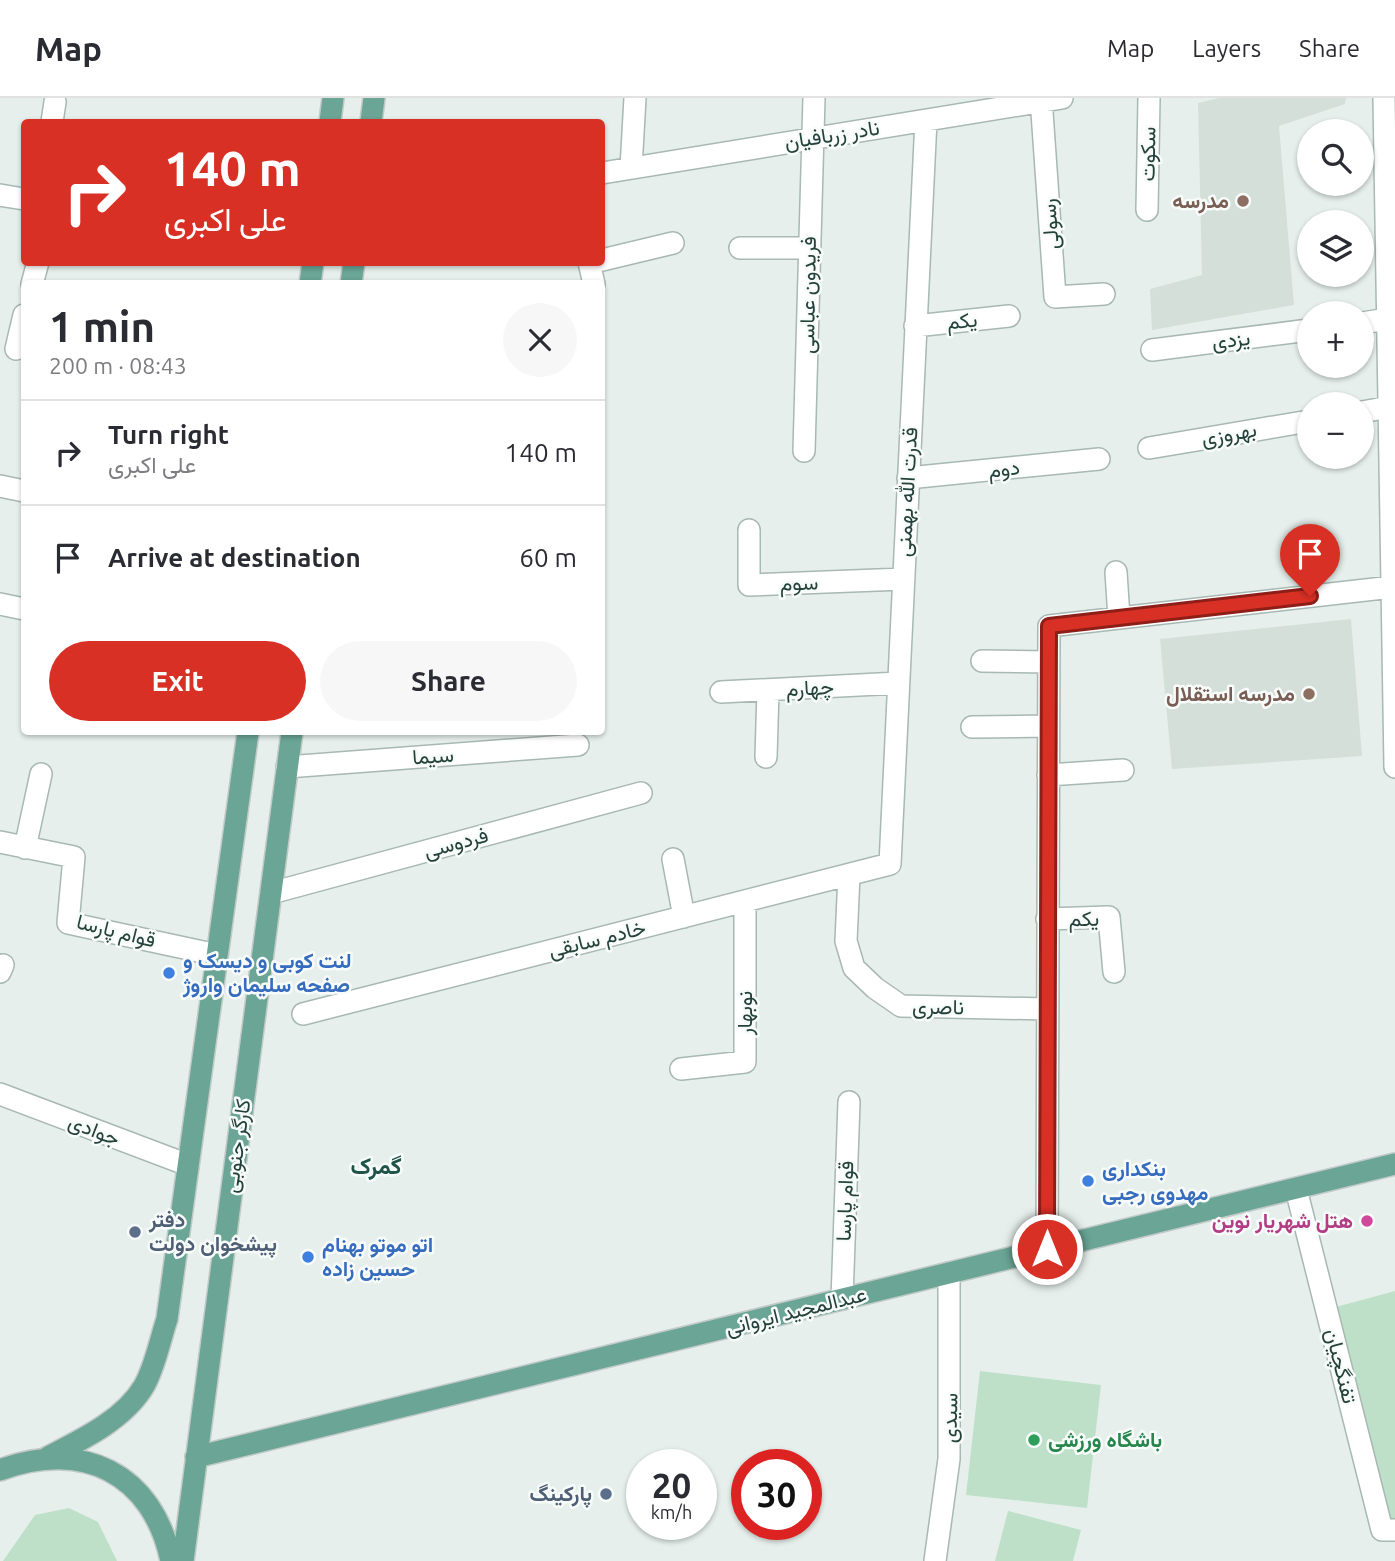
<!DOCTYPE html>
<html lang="en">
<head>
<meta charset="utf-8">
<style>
  body { margin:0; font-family:Ubuntu,Vazirmatn,sans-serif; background:#f7f7f7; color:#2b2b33; height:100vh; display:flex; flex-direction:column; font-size:26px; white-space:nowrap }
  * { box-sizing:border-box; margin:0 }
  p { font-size:23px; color:#7c7c81 }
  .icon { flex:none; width:38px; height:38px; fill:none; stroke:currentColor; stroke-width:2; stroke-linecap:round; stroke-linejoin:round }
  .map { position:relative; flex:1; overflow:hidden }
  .drawer { position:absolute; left:21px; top:182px; width:584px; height:455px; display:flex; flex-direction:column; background:#fff; border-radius:7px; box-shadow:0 2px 5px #0004 }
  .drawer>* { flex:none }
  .banner { position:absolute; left:21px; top:21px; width:584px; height:147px; border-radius:7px; box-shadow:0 2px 5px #0004; background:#d93025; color:#fff; overflow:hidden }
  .buttons { position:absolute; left:1297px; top:21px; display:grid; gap:14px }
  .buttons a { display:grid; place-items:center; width:77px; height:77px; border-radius:50%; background:#fff; box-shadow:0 2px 5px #0004; font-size:35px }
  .speed { position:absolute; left:626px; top:1351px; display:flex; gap:14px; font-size:35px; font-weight:700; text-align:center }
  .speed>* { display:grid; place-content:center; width:91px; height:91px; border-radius:50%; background:#fff; box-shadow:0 2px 5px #0004; line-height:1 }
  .speed small { font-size:18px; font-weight:400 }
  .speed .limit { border:10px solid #d22; background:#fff; color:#111 }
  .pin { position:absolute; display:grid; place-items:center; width:60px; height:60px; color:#fff; margin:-72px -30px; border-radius:50% 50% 50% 0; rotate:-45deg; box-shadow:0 0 7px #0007 }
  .pin .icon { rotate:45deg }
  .me { position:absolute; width:77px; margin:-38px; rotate:0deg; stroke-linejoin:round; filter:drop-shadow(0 0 5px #0008) }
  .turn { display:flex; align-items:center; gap:24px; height:147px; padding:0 28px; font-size:32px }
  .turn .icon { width:91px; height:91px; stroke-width:2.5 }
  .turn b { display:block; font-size:49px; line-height:60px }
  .round { display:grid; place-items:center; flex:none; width:74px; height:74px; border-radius:37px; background:#f7f7f7 }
  .overview { display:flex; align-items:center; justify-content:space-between; height:119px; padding:0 28px }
  h1 { font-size:42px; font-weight:700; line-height:52px }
  .action { display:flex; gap:14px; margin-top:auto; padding:14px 28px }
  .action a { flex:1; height:80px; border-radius:42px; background:#d93025; color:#fff; font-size:28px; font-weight:700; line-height:80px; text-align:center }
  .action a+a { background:#f7f7f7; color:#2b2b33 }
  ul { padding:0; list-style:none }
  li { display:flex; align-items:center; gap:21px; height:105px; padding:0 28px; border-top:2px solid #e1e1e2 }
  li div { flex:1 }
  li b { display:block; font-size:26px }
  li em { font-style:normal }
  header { display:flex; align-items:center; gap:42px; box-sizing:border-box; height:98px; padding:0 35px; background:#fff; border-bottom:2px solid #e1e1e2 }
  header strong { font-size:33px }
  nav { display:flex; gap:38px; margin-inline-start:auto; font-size:24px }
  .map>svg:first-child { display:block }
</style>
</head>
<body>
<header>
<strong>Map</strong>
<nav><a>Map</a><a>Layers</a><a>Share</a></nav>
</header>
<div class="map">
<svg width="1395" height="1463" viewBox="0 0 1395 1463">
  <rect width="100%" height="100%" fill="#e6efeb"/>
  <!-- built -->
  <path fill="#d4dfda" d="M1219 0H1346L1345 6 1279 28 1294 207 1152 232 1150 191 1202 177 1198 5Z
    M1351 521 1362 658 1172 671 1160 541Z"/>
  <!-- green -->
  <path fill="#bfe0c8" d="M1395 1193V1424H1389L1336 1209Z
    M980 1273 1101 1287 1087 1410 966 1397Z
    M69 1410 98 1424 117 1463H3L35 1417Z
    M1008 1413 1081 1432 1073 1463H995Z"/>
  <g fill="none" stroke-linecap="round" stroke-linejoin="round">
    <!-- minor casing -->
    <g stroke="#a8b8b2" stroke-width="24">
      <path id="minor" d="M1041 0 1055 199 1104 196
        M1384 0 1395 669
        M52 24 55 4
        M631 70 635 0
        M602 75 1062 0
        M0 97 24 101
        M1147 112 1149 0
        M740 150H809
        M602 162 673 145
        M589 164 594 186
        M32 186 38 164
        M1362 225 1388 221
        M915 228 1009 218
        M16 251 24 217
        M1152 252 1309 232
        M1362 314 1389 309
        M1149 350 1309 323
        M804 353 814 0
        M908 380 1099 361
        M0 388 24 393
        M749 432V487L903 481
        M1116 474 1119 520
        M0 506 24 511
        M982 563 1049 564
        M721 594 898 585
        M972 629 1048 628
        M766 659 768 592
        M287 669 578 647
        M1048 677 1123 672
        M0 744 74 759 68 825 217 857
        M25 750 41 676
        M673 761 684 819
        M849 777 846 843 854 870 875 890 901 908 1047 911
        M271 795 641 695
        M1047 821 1109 819 1114 874
        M0 874 3 867
        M303 916 890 766 926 22
        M681 971 745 964V803
        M0 996 188 1067
        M1296 1091 1382 1432H1395
        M1047 1151 1049 528 1392 489
        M842 1201 849 1004
        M935 1463 949 1361V1175"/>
    </g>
    <!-- major casing -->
    <g stroke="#c2cac8" stroke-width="24">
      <path id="major" d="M330 24 333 0
        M371 24 374 0
        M310 186 313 164
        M351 186 354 164
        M48 1359C81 1342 124 1322 144 1288 155 1269 160 1242 167 1221L248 634
        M196 1359 1395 1066
        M0 1372C82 1341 153 1375 171 1463
        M183 1463 292 634"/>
    </g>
    <!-- minor -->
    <use href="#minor" stroke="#fff" stroke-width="21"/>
    <!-- major -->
    <use href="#major" stroke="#6aa596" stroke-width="21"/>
  </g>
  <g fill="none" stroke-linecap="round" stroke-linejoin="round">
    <!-- route casing -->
    <g stroke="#8d1f18" stroke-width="18">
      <path id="route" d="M1047 1151 1049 528 1310 498"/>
    </g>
    <!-- route -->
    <use href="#route" stroke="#d93025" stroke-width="12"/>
  </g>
  <!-- markers -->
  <g fill="#8d6e63" stroke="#f7fbf9" stroke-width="2.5">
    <circle cx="1243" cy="103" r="7"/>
    <circle cx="1309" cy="596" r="7"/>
  </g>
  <g fill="#3f7fe0" stroke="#f7fbf9" stroke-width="2.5">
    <circle cx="169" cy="875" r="7"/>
    <circle cx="1088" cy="1083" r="7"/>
    <circle cx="308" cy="1159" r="7"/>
  </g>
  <circle fill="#d1479c" stroke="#f7fbf9" stroke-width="2.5" cx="1367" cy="1123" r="7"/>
  <g fill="#5c6f8a" stroke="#f7fbf9" stroke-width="2.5">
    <circle cx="135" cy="1134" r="7"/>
    <circle cx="606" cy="1396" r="7"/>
  </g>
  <circle fill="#2e9e5b" stroke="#f7fbf9" stroke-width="2.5" cx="1034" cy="1342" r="7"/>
  <g text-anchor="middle" stroke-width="5" stroke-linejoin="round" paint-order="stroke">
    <!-- street labels -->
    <g font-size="21" fill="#24423a" stroke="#f7fbf9">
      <text transform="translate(832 37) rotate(-9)" y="7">نادر زربافیان</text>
      <text transform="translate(1148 56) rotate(-89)" y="7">سکوت</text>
      <text transform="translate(1050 126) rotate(-94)" y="7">رسولی</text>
      <text transform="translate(808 197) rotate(-89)" y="7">فریدون عباسی</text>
      <text transform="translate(962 223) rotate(-6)" y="7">یکم</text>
      <text transform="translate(1231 242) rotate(-7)" y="7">یزدی</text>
      <text transform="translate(1229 336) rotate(-10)" y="7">بهروزی</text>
      <text transform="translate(1004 371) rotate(-6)" y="7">دوم</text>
      <text transform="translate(907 394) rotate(-87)" y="7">قدرت الله بهمنی</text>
      <text transform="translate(799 485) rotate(-2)" y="7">سوم</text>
      <text transform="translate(810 590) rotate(-3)" y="7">چهارم</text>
      <text transform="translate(433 658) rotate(-4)" y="7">سیما</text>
      <text transform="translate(456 745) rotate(-15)" y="7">فردوسی</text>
      <text transform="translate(1084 821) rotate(-1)" y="7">یکم</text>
      <text transform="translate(116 833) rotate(14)" y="7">قوام پارسا</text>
      <text transform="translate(597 841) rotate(-14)" y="7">خادم سابقی</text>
      <text transform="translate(938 909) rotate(1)" y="7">ناصری</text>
      <text transform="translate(745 915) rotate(-90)" y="7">نوبهار</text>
      <text transform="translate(94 1032) rotate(21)" y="7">جوادی</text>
      <text transform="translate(237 1048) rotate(-82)" y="7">کارگر جنوبی</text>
      <text transform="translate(845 1103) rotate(-88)" y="7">قوام پارسا</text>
      <text transform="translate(796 1213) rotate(-14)" y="7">عبدالمجید ایروانی</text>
      <text transform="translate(1341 1268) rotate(76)" y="7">تفنگچیان</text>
      <text transform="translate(950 1320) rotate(-89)" y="7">سیدی</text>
    </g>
    <!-- education labels -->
    <g font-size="21" font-weight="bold" fill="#785e54" stroke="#f7fbf9" text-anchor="end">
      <text x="1229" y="110">مدرسه</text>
      <text x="1295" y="603">مدرسه استقلال</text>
    </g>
    <!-- shop labels -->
    <g font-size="21" font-weight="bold" fill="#366cbe" stroke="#f7fbf9" text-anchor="start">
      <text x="183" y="870">لنت کوبی و دیسک و<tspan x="183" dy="24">صفحه سلیمان واروژ</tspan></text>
      <text x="1102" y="1078">بنکداری<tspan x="1102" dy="24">مهدوی رجبی</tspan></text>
      <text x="322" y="1154">اتو موتو بهنام<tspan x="322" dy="24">حسین زاده</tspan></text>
    </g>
    <!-- service labels -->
    <g font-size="21" font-weight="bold" fill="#4e5e75" stroke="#f7fbf9" text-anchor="start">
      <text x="149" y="1129">دفتر<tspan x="149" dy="24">پیشخوان دولت</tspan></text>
      <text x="592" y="1403" text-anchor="end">پارکینگ</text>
    </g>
    <!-- hotel labels -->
    <g font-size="21" font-weight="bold" fill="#b23c85" stroke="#f7fbf9" text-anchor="end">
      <text x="1353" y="1130">هتل شهریار نوین</text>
    </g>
    <!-- leisure labels -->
    <g font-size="21" font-weight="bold" fill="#27864d" stroke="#f7fbf9" text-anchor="start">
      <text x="1048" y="1349">باشگاه ورزشی</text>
    </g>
    <!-- neighbourhood labels -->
    <g font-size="23" font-weight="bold" fill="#1f5548" stroke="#f7fbf9">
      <text x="376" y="1076">گمرک</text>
    </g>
  </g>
</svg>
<div class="buttons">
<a><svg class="icon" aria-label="search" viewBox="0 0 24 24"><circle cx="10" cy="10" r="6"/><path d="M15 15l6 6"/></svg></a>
<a><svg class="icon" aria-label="layers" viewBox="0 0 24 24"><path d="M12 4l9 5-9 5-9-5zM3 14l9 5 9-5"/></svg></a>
<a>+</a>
<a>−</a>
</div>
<div class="speed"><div>20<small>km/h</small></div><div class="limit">30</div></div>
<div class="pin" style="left:1310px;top:498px;background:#d93025"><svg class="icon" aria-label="arrive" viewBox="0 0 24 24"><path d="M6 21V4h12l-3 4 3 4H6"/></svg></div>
<svg class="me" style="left:1047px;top:1151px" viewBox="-20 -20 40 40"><circle r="17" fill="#d93025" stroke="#fff" stroke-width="3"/><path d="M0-11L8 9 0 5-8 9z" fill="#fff"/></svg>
<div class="banner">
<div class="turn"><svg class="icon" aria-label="right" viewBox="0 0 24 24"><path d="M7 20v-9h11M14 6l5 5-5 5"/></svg><div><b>140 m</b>علی اکبری</div></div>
</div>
<section class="drawer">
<div class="overview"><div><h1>1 min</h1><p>200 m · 08:43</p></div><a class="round"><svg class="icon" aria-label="close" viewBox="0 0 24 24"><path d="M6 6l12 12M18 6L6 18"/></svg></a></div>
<ul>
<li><svg class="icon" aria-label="right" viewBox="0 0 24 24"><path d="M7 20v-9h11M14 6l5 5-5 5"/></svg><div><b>Turn right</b><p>علی اکبری</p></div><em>140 m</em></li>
<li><svg class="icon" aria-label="arrive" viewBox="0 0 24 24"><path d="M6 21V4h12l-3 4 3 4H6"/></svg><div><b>Arrive at destination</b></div><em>60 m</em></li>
</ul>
<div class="action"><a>Exit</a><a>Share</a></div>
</section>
</div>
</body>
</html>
